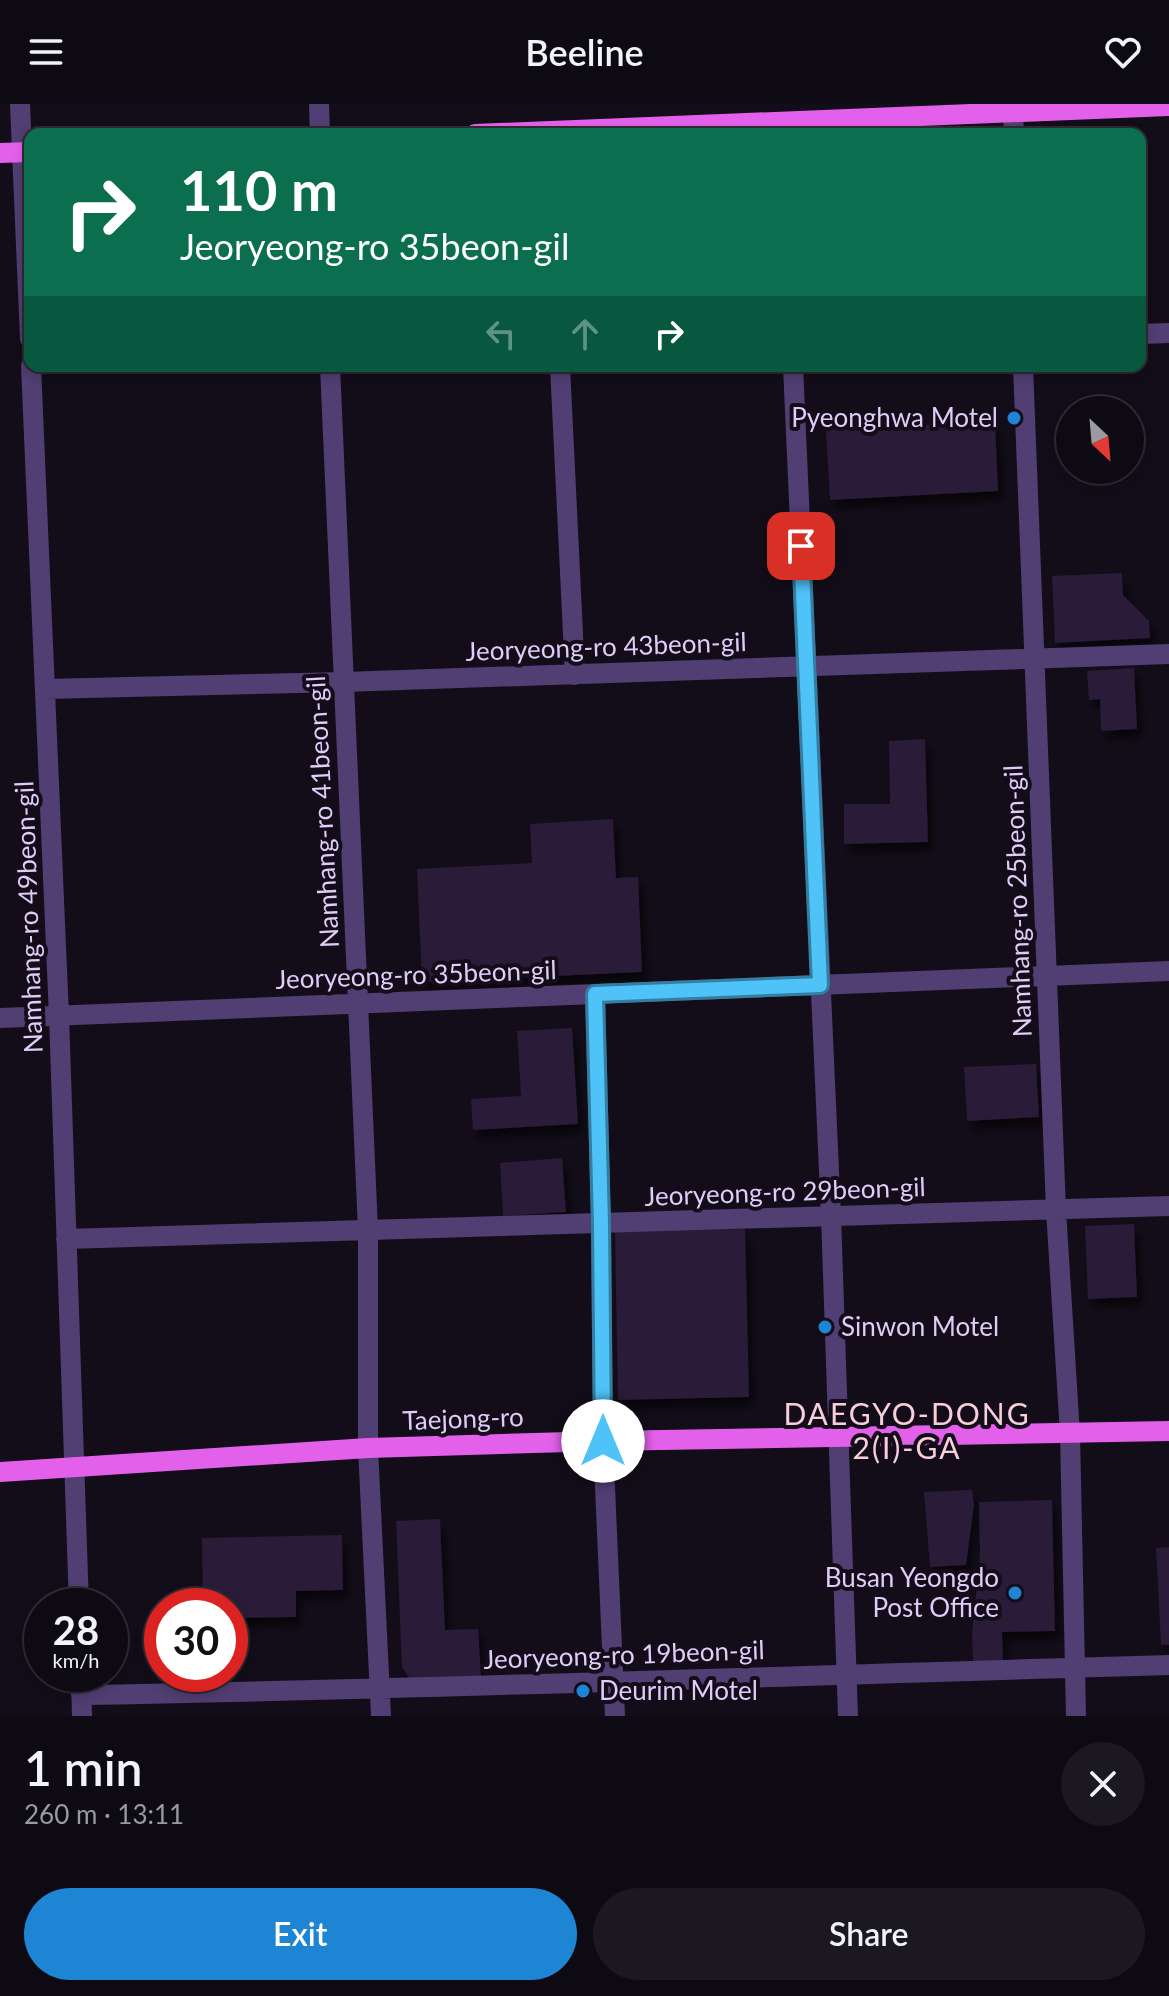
<!DOCTYPE html>
<html lang="en">
<head>
<meta charset="utf-8">
<style>
  body { margin:0; font-family:Lato,sans-serif; background:#1c1821; color:#f1f3f6; height:100vh; display:flex; flex-direction:column; font-size:30px; white-space:nowrap }
  * { box-sizing:border-box; margin:0 }
  p { font-size:26px; color:#9b9aa0 }
  .icon { flex:none; width:44px; height:44px; fill:none; stroke:currentColor; stroke-width:2; stroke-linecap:round; stroke-linejoin:round }
  .map { position:relative; height:1612px; overflow:hidden }
  .drawer { display:flex; flex-direction:column; background:#0e0a13; flex:1 }
  .drawer>* { flex:none }
  .hud { position:absolute; left:24px; top:24px; width:1122px; height:244px; border-radius:16px; box-shadow:0 4px 12px #0003,0 0 0 2px #2e2b33; background:#0b6e4f; color:#fff; overflow:hidden }
  .needle { width:52px; rotate:154deg }
  .tools { position:absolute; left:1056px; top:292px; display:grid; gap:16px }
  .tools a { display:grid; place-items:center; width:88px; height:88px; border-radius:50%; background:#0e0a13; box-shadow:0 4px 12px #0003,0 0 0 2px #2e2b33; font-size:40px }
  .speed { position:absolute; left:24px; top:1484px; display:flex; gap:16px; font-size:40px; font-weight:700; text-align:center }
  .speed>* { display:grid; place-content:center; width:104px; height:104px; border-radius:50%; background:#0e0a13; box-shadow:0 4px 12px #0003,0 0 0 2px #2e2b33; line-height:1 }
  .speed small { font-size:20px; font-weight:400 }
  .speed .limit { border:12px solid #d22; background:#fff; color:#111 }
  .pin { position:absolute; display:grid; place-items:center; width:68px; height:68px; color:#fff; margin:-34px; border-radius:16px; box-shadow:0 4px 12px #0006 }
  .me { position:absolute; width:88px; margin:-44px; rotate:0deg; stroke-linejoin:round; filter:drop-shadow(0 0 6px #0008) }
  .turn { display:flex; align-items:center; gap:28px; height:168px; padding:0 24px; font-size:36px }
  .turn .icon { width:104px; height:104px; stroke-width:2.5 }
  .turn b { display:block; font-size:56px; line-height:68px }
  .lanes { display:flex; align-items:center; height:76px; padding:0 24px; background:#0003; justify-content:center; gap:40px; direction:ltr }
  .lanes .off { opacity:.35 }
  .round { display:grid; place-items:center; flex:none; width:84px; height:84px; border-radius:42px; background:#1c1821 }
  .head { display:flex; align-items:center; justify-content:space-between; height:136px; padding:0 24px }
  h1 { font-size:48px; font-weight:600; line-height:60px }
  .action { display:flex; gap:16px; margin-top:auto; padding:16px 24px }
  .action a { flex:1; height:92px; border-radius:48px; background:#1d85d3; color:#fff; font-size:32px; font-weight:600; line-height:92px; text-align:center }
  .action a+a { background:#1c1821; color:#f1f3f6 }
  header { display:flex; justify-content:space-between; align-items:center; height:104px; padding:0 24px; background:#0e0a13; font-size:36px; font-weight:600 }
  .map>svg:first-child { display:block }
</style>
</head>
<body>
<header><svg class="icon" aria-label="menu" viewBox="0 0 24 24"><path d="M4 6h16M4 12h16M4 18h16"/></svg>Beeline<svg class="icon" aria-label="heart" viewBox="0 0 24 24"><path d="M12 20l-8-8c-3-5 5-10 8-4 3-6 11-1 8 4z"/></svg></header>
<div class="map">
<svg width="1169" height="1612" viewBox="0 0 1169 1612">
  <defs>
    <filter id="shadow"><feDropShadow dx="5" dy="9" stdDeviation="4" flood-color="#0009"/></filter>
  </defs>
  <rect width="100%" height="100%" fill="#130d19"/>
  <!-- building -->
  <path fill="#2a1b38" filter="url(#shadow)" d="M995 317 998 387 830 396 826 326Z
    M1122 469 1123 491 1149 517 1150 534 1055 539 1052 472Z
    M1134 564 1137 625 1101 627 1100 595 1089 596 1087 567Z
    M925 635 928 738 844 740V700H890L889 637Z
    M613 715 616 774 638 773 642 868 422 878 417 765 532 759 530 720Z
    M572 924 578 1020 473 1026 471 995 521 992 517 927Z
    M1036 960 1039 1013 967 1017 964 963Z
    M562 1054 566 1108 503 1112 500 1059Z
    M1134 1120 1137 1193 1088 1195 1085 1122Z
    M745 1125 749 1293 618 1296 615 1127Z
    M972 1386 974 1401 966 1461 930 1463 924 1388Z
    M1052 1396 1055 1527 1002 1528 1003 1557 973 1558 972 1530 980 1450 979 1398Z
    M440 1415 445 1526 478 1525 481 1572 410 1575 402 1563 396 1417Z
    M342 1431 343 1486 296 1487V1513L230 1514V1502H203L202 1434Z
    M1169 1443V1541H1161L1156 1444Z"/>
  <g fill="none" stroke-linecap="round" stroke-linejoin="round">
    <!-- minor -->
    <path stroke="#513e72" stroke-width="20" d="M20 0 30 235
      M319 0 320 30
      M1013 8 1014 30
      M1140 230 1169 229
      M31 262 59 912 79 1502
      M330 262 368 1126V1344L381 1612
      M560 262 575 571
      M793 262 831 1112 848 1612
      M1023 262 1056 1106 1070 1330 1076 1612
      M45 585 344 578 1169 550
      M595 890 601 1119 603 1337 615 1612
      M0 914 1169 867
      M66 1135 1169 1102
      M81 1570 82 1612
      M81 1591C444 1585 806 1571 1169 1561"/>
    <!-- major -->
    <path stroke="#e361ea" stroke-width="20" d="M475 30 1169 2
      M0 49 30 48
      M0 1368 368 1344 603 1337 1169 1327"/>
  </g>
  <g fill="none" stroke-linecap="round" stroke-linejoin="round">
    <!-- route casing -->
    <g stroke="#337fa1" stroke-width="20">
      <path id="route" d="M603 1337 601 1119 595 890 820 881 801 442"/>
    </g>
    <!-- route -->
    <use href="#route" stroke="#4fc3f7" stroke-width="14"/>
  </g>
  <!-- markers -->
  <g fill="#1d85d3" stroke="#130d19" stroke-width="3">
    <circle cx="1014" cy="314" r="8"/>
    <circle cx="825" cy="1223" r="8"/>
    <circle cx="1015" cy="1489" r="8"/>
    <circle cx="583" cy="1587" r="8"/>
  </g>
  <g text-anchor="middle" stroke-width="8" stroke-linejoin="round" paint-order="stroke">
    <!-- poi labels -->
    <g font-size="26" fill="#dfccf8" stroke="#130d19" text-anchor="end">
      <text x="998" y="323">Pyeonghwa Motel</text>
      <text x="841" y="1232" text-anchor="start">Sinwon Motel</text>
      <text x="999" y="1483">Busan Yeongdo<tspan x="999" dy="30">Post Office</tspan></text>
      <text x="599" y="1596" text-anchor="start">Deurim Motel</text>
    </g>
    <!-- street labels -->
    <g font-size="26" fill="#dfccf8" stroke="#130d19">
      <text transform="translate(606 543) rotate(-2)" y="9">Jeoryeong-ro 43beon-gil</text>
      <text transform="translate(323 708) rotate(-93)" y="9">Namhang-ro 41beon-gil</text>
      <text transform="translate(1018 797) rotate(-92)" y="9">Namhang-ro 25beon-gil</text>
      <text transform="translate(29 813) rotate(-92)" y="9">Namhang-ro 49beon-gil</text>
      <text transform="translate(416 871) rotate(-2)" y="9">Jeoryeong-ro 35beon-gil</text>
      <text transform="translate(785 1088) rotate(-2)" y="9">Jeoryeong-ro 29beon-gil</text>
      <text transform="translate(463 1315) rotate(-2)" y="9">Taejong-ro</text>
      <text transform="translate(624 1551) rotate(-2)" y="9">Jeoryeong-ro 19beon-gil</text>
    </g>
    <!-- quarter labels -->
    <g font-size="30" letter-spacing="2" fill="#f8cedb" stroke="#130d19">
      <text x="907" y="1321">DAEGYO-DONG<tspan x="907" dy="34">2(I)-GA</tspan></text>
    </g>
  </g>
</svg>
<div class="tools">
<a><svg class="needle" viewBox="-14 -14 28 28"><path d="M0-13l5 13h-10z" fill="#e53935"/><path d="M0 13l5-13h-10z" fill="#9b9aa0"/></svg></a>
</div>
<div class="speed"><div>28<small>km/h</small></div><div class="limit">30</div></div>
<div class="pin" style="left:801px;top:442px;background:#d93025"><svg class="icon" aria-label="arrive" viewBox="0 0 24 24"><path d="M6 21V4h12l-3 4 3 4H6"/></svg></div>
<svg class="me" style="left:603px;top:1337px" viewBox="-20 -20 40 40"><circle r="19" fill="#fff"/><path d="M0-13L10 11 0 6-10 11z" fill="#4fc3f7"/></svg>
<div class="hud">
<div class="turn"><svg class="icon" aria-label="right" viewBox="0 0 24 24"><path d="M7 20v-9h11M14 6l5 5-5 5"/></svg><div><b>110 m</b>Jeoryeong-ro 35beon-gil</div></div>
<div class="lanes"><svg class="icon off" aria-label="left" viewBox="0 0 24 24"><path d="M17 20v-9H6M10 6l-5 5 5 5"/></svg><svg class="icon off" aria-label="ahead" viewBox="0 0 24 24"><path d="M12 20V5M6 11l6-6 6 6"/></svg><svg class="icon" aria-label="right" viewBox="0 0 24 24"><path d="M7 20v-9h11M14 6l5 5-5 5"/></svg></div>
</div>
</div>
<section class="drawer">
<div class="head"><div><h1>1 min</h1><p>260 m · 13:11</p></div><a class="round"><svg class="icon" aria-label="close" viewBox="0 0 24 24"><path d="M6 6l12 12M18 6L6 18"/></svg></a></div>
<div class="action"><a>Exit</a><a>Share</a></div>
</section>
</body>
</html>
